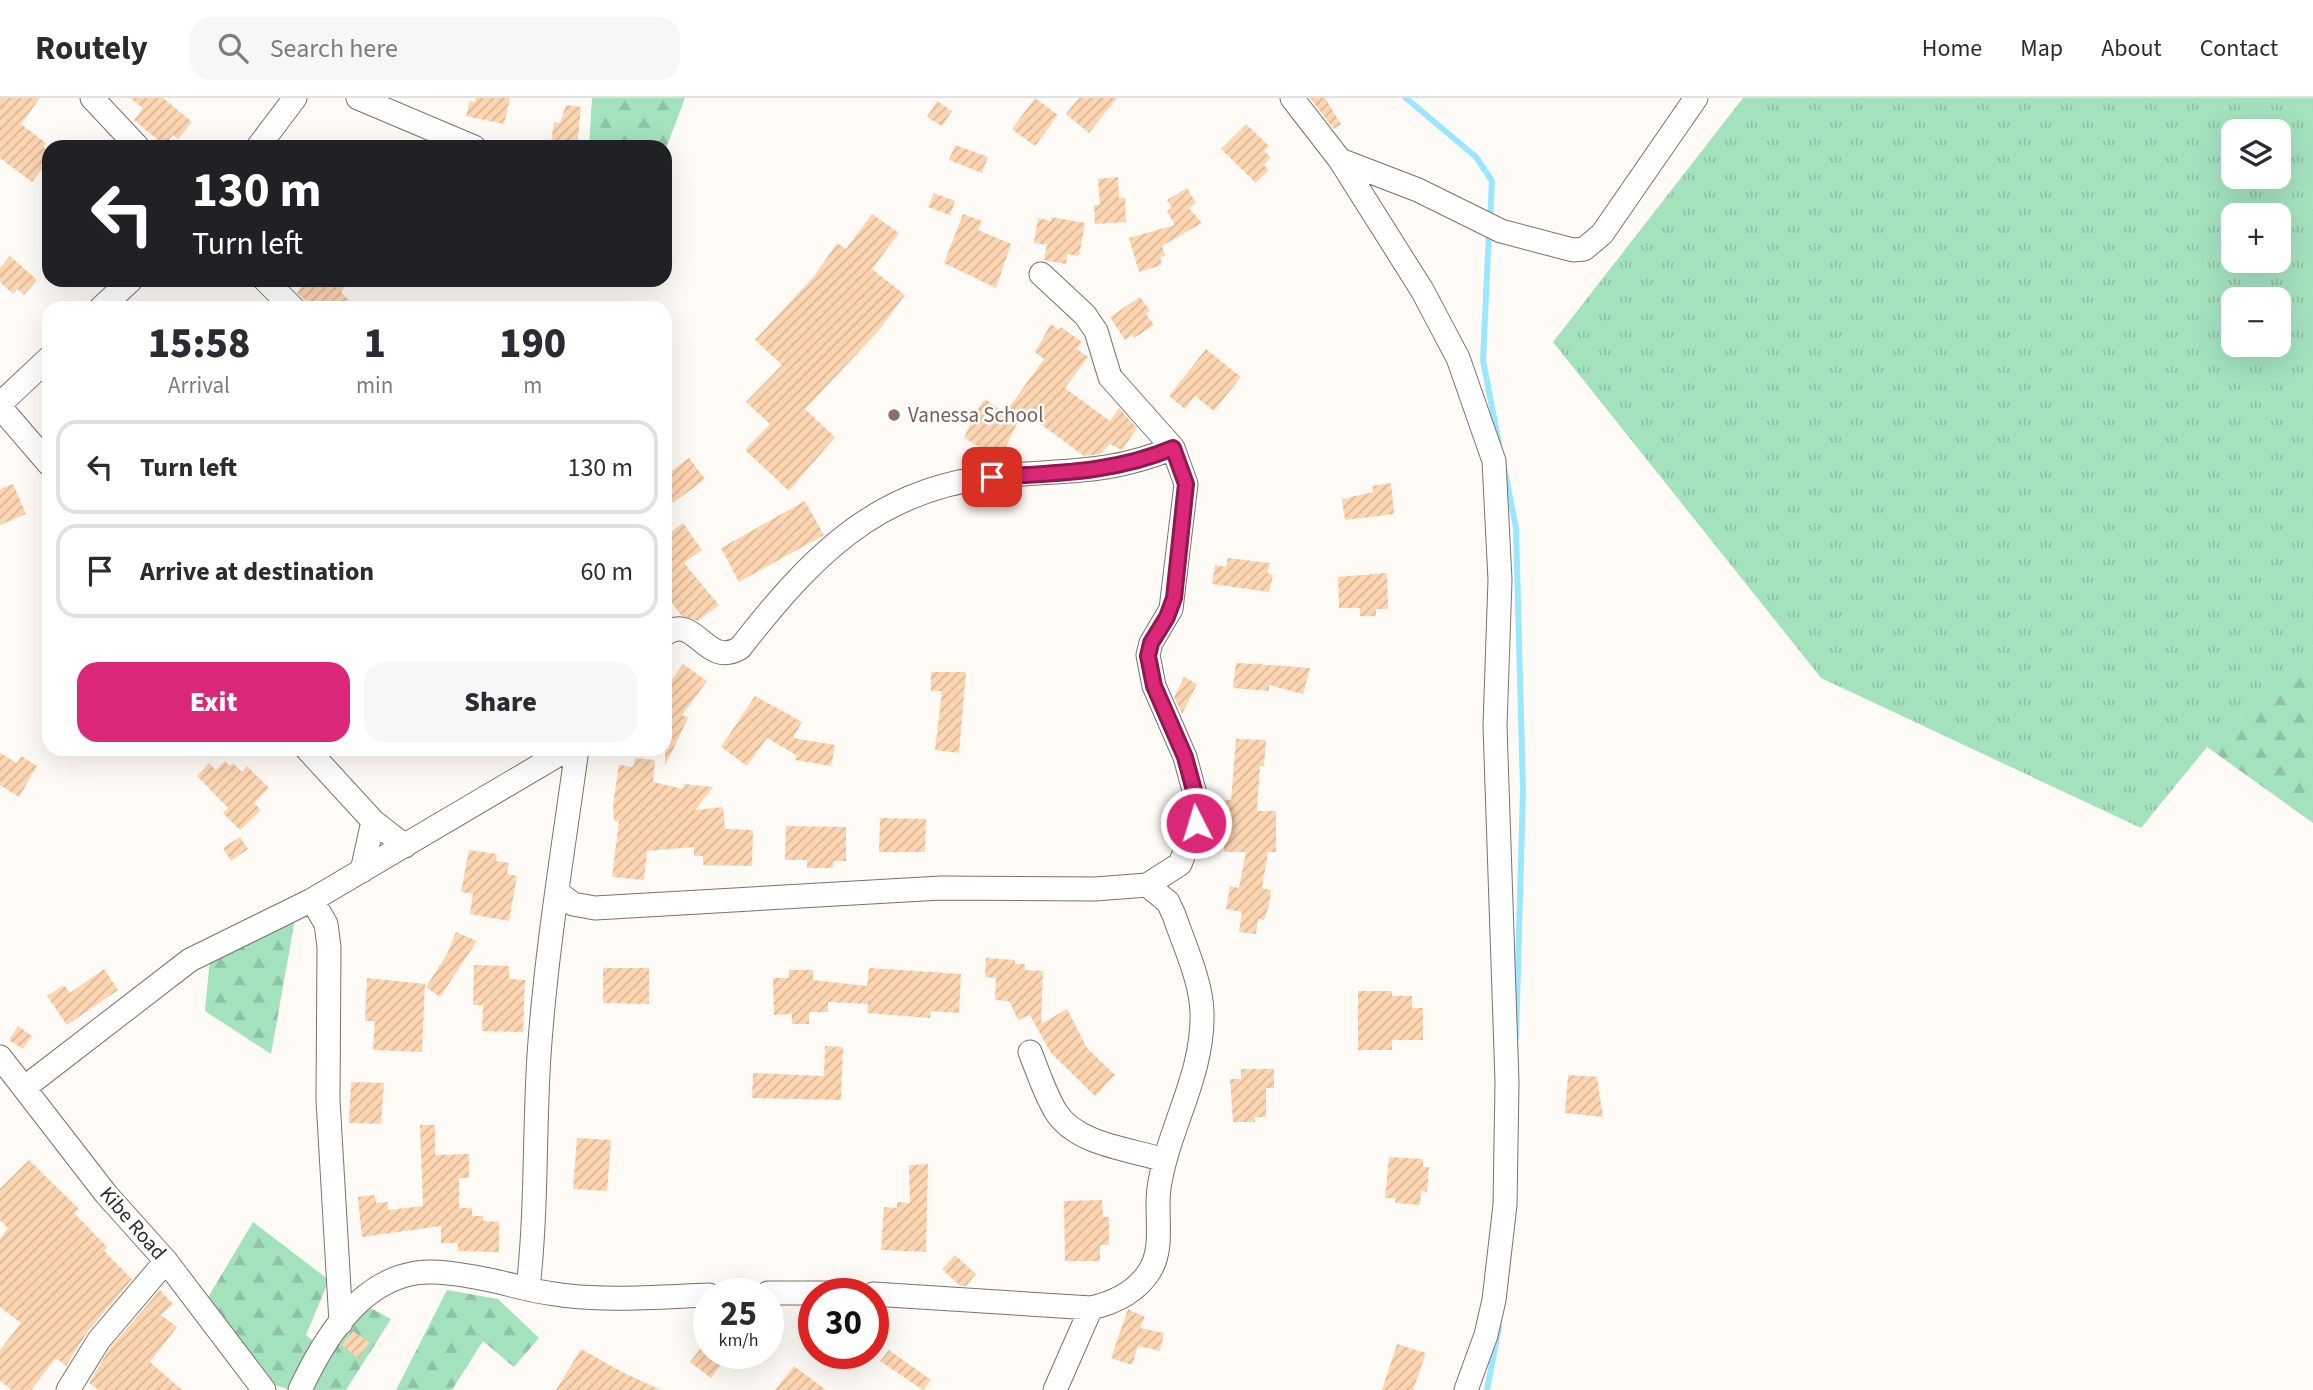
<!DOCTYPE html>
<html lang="en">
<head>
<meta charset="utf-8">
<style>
  body { margin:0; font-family:"Source Sans 3",sans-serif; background:#f7f7f7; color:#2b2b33; height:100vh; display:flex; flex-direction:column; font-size:26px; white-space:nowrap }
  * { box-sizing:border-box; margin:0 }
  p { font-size:23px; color:#7c7c81 }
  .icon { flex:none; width:38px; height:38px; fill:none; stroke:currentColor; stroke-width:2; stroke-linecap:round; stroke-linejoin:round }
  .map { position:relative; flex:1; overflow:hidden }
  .drawer { position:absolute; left:42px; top:203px; width:630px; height:455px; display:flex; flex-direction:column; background:#fff; border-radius:21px; box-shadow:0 7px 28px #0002 }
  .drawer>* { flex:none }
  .guide { position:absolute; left:42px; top:42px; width:630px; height:147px; border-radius:21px; box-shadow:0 7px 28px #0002; background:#202124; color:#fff; overflow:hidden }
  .fabs { position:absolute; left:2221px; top:21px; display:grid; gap:14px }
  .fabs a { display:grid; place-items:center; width:70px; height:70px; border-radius:14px; background:#fff; box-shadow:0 7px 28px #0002; font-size:35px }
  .speed { position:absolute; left:693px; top:1180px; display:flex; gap:14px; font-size:35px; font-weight:700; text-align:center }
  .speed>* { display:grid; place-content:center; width:91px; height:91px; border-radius:50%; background:#fff; box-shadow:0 7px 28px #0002; line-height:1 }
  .speed small { font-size:18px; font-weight:400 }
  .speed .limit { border:10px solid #d22; background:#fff; color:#111 }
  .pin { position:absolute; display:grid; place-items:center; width:60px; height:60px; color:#fff; margin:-30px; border-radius:14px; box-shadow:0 4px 10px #0006 }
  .me { position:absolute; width:77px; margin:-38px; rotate:355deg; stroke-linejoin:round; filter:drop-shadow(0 0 5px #0008) }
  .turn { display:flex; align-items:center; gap:24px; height:147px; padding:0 35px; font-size:32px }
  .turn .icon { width:91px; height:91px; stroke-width:2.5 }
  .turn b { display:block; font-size:49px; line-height:60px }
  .eta { display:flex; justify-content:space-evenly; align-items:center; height:119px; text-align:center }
  .eta b { font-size:42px; font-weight:800; line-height:49px }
  .button { display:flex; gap:14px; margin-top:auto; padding:14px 35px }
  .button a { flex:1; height:80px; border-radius:21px; background:#db2777; color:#fff; font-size:28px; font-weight:800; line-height:80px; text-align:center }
  .button a+a { background:#f7f7f7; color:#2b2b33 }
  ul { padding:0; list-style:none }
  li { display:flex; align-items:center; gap:21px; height:94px; margin:0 14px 10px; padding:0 21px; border:4px solid #e1e1e2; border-radius:21px }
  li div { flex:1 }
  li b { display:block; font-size:26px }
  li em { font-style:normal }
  header { display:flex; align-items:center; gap:42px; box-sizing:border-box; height:98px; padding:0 35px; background:#fff; border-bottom:2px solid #e1e1e2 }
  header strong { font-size:33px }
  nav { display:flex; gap:38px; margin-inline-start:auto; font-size:24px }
  .search { width:490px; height:63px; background:#f7f7f7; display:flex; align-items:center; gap:18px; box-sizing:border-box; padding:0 24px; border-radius:21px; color:#7c7c81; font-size:26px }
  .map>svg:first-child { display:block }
</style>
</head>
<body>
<header>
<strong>Routely</strong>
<div class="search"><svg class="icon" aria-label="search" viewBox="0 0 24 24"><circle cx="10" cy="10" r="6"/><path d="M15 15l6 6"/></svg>Search here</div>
<nav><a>Home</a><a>Map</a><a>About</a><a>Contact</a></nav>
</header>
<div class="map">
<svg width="2313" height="1292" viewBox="0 0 2313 1292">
  <defs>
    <pattern id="grass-tufts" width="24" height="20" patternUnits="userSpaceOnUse" patternTransform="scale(1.75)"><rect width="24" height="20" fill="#a4e2be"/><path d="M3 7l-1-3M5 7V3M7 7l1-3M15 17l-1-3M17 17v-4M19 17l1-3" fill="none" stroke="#8ec2a3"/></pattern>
    <pattern id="forest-firs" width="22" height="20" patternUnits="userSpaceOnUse" patternTransform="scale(1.75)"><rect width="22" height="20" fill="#a4e2be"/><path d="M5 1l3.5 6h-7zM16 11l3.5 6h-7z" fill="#8ec2a3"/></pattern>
    <pattern id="building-hatch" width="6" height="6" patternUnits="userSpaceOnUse" patternTransform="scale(1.75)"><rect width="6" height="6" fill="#fdd5b1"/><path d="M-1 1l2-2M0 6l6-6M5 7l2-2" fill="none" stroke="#d9b798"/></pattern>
  </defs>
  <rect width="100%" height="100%" fill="#fefbf7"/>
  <!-- grass -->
  <path fill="url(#grass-tufts)" fill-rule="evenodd" d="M1743 0H2313V547L2207 649 2141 730 1821 580 1553 244ZM2233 33H2278V79H2233ZM2233 117H2278V163H2233ZM2233 201H2278V247H2233Z"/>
  <!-- forest -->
  <path fill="url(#forest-firs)" d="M592 0H685L665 53V49H589Z
    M2313 547V725L2207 649Z
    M295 821 271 956 205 913 210 860Z
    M253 1124 329 1182 306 1237 331 1257 365 1207 391 1221 346 1292H292L271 1286 201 1211Z
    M447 1192 498 1201 539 1240 514 1269 483 1243 452 1292H396Z"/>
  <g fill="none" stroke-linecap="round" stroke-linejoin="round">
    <!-- stream -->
    <path stroke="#9be8fe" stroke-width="6" d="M1406 0 1476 59 1492 83 1490 124
      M1489 134 1483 262 1499 346
      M1505 374 1516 430 1523 693 1516 939
      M1487 1292 1499 1229"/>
  </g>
  <!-- building -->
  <path fill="url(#building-hatch)" d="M0 0H40L21 26 46 45 43 49 49 54V62L32 84 0 60Z
    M130 0H163L192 24 178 41 173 37 164 47 134 22 143 10Z
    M476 0H510L504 26 466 18 470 3 475 4Z
    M1035 0 1058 17 1035 48 1012 31Z
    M1079 0H1117L1089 35 1066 16Z
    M1310 0H1325L1341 26 1334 31Z
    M937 3 952 13 942 28 927 19Z
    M566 7 581 9 577 49 551 45 554 24 560 25Z
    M1246 26 1269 48 1264 53 1271 59 1264 67 1269 72 1256 85 1221 51Z
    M955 47 988 59 982 75 949 62Z
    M1118 79 1119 100H1125L1126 124 1095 126 1094 107H1100L1098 81Z
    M1187 90 1196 105 1189 110 1202 125 1162 148 1165 158 1160 159 1162 167 1139 174 1129 140 1175 127 1167 113 1172 110 1167 102Z
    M934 95 955 103 950 117 928 109Z
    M872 116 899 135 872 171 905 197 880 231 805 311 835 339 789 393 745 352 770 326 746 304 782 267 755 242 815 177 837 145 846 151Z
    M963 116 982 123 978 132 1011 146 996 190 944 165Z
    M1051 119 1085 125 1079 158 1067 156 1066 166 1044 162 1047 147 1034 145 1038 120 1051 123Z
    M10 158 37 182 24 197 17 191 13 196 0 184V170Z
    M307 182H350L341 194 357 210H314L297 195Z
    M1140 199 1150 213 1146 216 1154 227 1134 240 1132 237 1125 242 1110 219Z
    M1051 226 1059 232 1061 229 1082 244 1077 251 1088 259 1065 290 1110 323 1119 310 1137 330 1122 352 1110 346 1101 356 1084 358 1023 313 1004 353 995 349 992 356 964 340 976 313 985 301 1005 315 1044 261 1035 254Z
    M1206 251 1241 279 1214 313 1195 298 1185 311 1169 298Z
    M689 360 705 381 673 405 665 395V378Z
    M1391 385 1394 416 1345 422 1342 401 1373 394 1372 388Z
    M13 386 26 416 0 427V391Z
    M805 403 824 437 739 484 721 450Z
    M683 425 702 452 684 465 719 507 698 523 682 518 665 496V438Z
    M1228 460 1270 465 1267 475 1273 477 1269 494 1212 486 1215 467 1226 469Z
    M1387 475 1388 511H1376V518H1360V510H1339L1338 479Z
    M1236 565 1257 566 1310 570 1303 596 1269 587V593L1233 590Z
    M683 566 707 583 682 617 688 620 665 668V591Z
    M931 574H966L959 655 935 652 942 593H931Z
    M1184 579 1197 586 1182 616 1174 599Z
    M755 598 802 624 793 640 835 647 831 668 795 662 796 657 767 640 747 668 721 649Z
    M1236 641 1266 642 1264 668H1260L1257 713H1276V754H1268L1262 790 1271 792 1269 807 1264 822 1258 821 1256 836 1239 834 1242 814 1226 811 1230 788 1239 790 1246 754H1224V702H1231Z
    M0 655 17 665 21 658 37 668 19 699 0 687Z
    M635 660 655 662 653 684 683 691 684 686 713 689 695 712 723 709 725 731 753 732 752 768 703 767V758H694V749L647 753 644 782 612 779 619 723H614L613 706 619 667 633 669Z
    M225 663 230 668 233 665 242 674 247 668 269 690 254 705 261 712 240 732 223 715 228 710 197 678 209 665 216 672Z
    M880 720 926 721 925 754H879Z
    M786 728 846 729V763H833V770H807V762H785Z
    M240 739 248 751 231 763 223 750Z
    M469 752 497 756 496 763 509 765 507 776 517 778 509 823 470 816 473 796 461 794Z
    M456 834 477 843 440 899 426 889 447 856Z
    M986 860 1015 862V866H1025V872L1043 873 1041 926 1067 911 1087 950 1115 977 1095 998 1051 955 1030 917 1018 922 1009 903 995 902 996 880 985 879Z
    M474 867 509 868V881L525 882 523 934 482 933 483 907H473Z
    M603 870H649V906L603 905Z
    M869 870 961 876 959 915 931 913 930 920 867 915 868 906 828 904V914H809V926H792V916L774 917 773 880H789V872H813V882L867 888Z
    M104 871 118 892 67 927 47 898 64 887 70 895Z
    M367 880 425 886 422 954 373 952 375 923H365Z
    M1358 893H1392V898H1412V910H1423V942H1392V952H1358Z
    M18 928 32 938 23 951 9 942Z
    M825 948 843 949 841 1002 752 1000 753 975 824 978Z
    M1241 971H1274V990H1266V1019H1255V1024H1233L1230 981H1241Z
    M1568 977 1597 979 1603 1019 1565 1015Z
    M351 984 384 985 381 1026 349 1025Z
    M420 1027H435V1057L469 1056V1080H459V1110H472V1118H483V1123L499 1124V1154L458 1153V1145H441V1128L362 1139 358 1099 375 1097 376 1105 388 1104V1112L423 1108Z
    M577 1040 611 1042 607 1093 573 1091Z
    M1389 1059 1423 1061V1069H1429L1427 1094 1421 1093 1420 1107 1395 1105 1396 1100H1385Z
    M29 1062 79 1111 74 1115 107 1149 104 1153 132 1181 88 1233 66 1268 56 1260 31 1292H12L0 1283V1252L21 1225 0 1209V1141L8 1130 0 1122V1091Z
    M928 1066 926 1154 881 1152 884 1109 897 1110V1104L910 1105 909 1067Z
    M1102 1102 1103 1119H1109V1147H1100V1163H1065L1064 1103Z
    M955 1157 976 1176 966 1188H960L942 1171Z
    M160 1192 173 1206 161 1217 177 1229 150 1264 182 1292H99L89 1285 110 1250Z
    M1128 1211 1145 1219 1140 1230 1164 1235 1160 1253 1138 1248 1132 1267 1111 1260Z
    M353 1233 370 1245 358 1260 342 1247Z
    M704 1246 709 1250V1255H715L725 1262 711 1280 690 1264Z
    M1397 1246 1426 1255 1413 1292H1382Z
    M581 1251 622 1274 661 1292H556Z
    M889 1252 931 1282 923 1292 880 1263Z
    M794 1268 826 1292H775Z"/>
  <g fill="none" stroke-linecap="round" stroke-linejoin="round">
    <!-- minor casing -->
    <g stroke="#7b726b" stroke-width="25">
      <path id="minor" d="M92 0 138 49
        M358 0 474 49
        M1292 0 1340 62 1422 192 1458 260 1494 363 1500 482 1495 628 1507 984 1505 1107 1494 1202 1486 1237 1466 1292
        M258 49 295 0
        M1340 62 1418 92 1501 133 1573 152 1584 151 1602 136 1696 0
        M265 182 293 210
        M101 210 131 182
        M0 306 49 260
        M0 309 49 366
        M665 536C696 514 705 571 740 550 808 463 874 391 991 379 1060 371 1106 378 1173 350
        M307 651 373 723 405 748
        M362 773 373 723
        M557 794 573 806 595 810 941 790 1095 791 1147 787 1180 766 1196 725 1195 696 1185 659 1154 588 1148 557 1151 545 1171 511 1186 386 1173 350 1110 279 1096 233 1085 217 1041 176
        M312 802 326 826 329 849 328 1002 341 1225
        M1030 954C1038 974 1045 996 1056 1014 1077 1047 1130 1051 1164 1062
        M0 959 106 1096 166 1163 264 1292
        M24 990 190 862 312 802 568 651
        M528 1190C537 1112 534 1035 539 957 546 854 563 753 577 651
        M768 1195H856
        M873 1196 1091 1210C1113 1205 1136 1194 1149 1174 1165 1150 1155 1117 1159 1090 1168 1030 1204 977 1202 914 1201 882 1184 847 1174 817L1168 804 1147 787
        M68 1292 99 1242 166 1163
        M300 1292C323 1243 358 1184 416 1175 437 1172 464 1177 485 1181 506 1185 527 1192 548 1195 600 1204 656 1199 709 1197
        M1055 1292 1091 1210"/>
    </g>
    <!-- minor -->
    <use href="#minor" stroke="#fff" stroke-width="23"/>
  </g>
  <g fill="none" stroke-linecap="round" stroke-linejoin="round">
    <!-- route casing -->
    <g stroke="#8e194d" stroke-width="18">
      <path id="route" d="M992 379C1055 375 1114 375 1173 350L1186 386 1174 500 1167 519 1151 545 1148 558 1154 588 1185 659 1195 696 1196 725"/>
    </g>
    <!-- route -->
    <use href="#route" stroke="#db2777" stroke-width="12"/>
  </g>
  <!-- markers -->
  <circle fill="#8d6e63" stroke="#fff" stroke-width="2.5" cx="894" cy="317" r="7"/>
  <g text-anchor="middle" stroke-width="5" stroke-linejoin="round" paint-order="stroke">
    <!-- education labels -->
    <g font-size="21" fill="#785e54" stroke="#fff" text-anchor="start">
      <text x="908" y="324">Vanessa School</text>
    </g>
    <!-- street labels -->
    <g font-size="21" fill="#2f2b28" stroke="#fff">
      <text transform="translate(133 1125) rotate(49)" y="7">Kibe Road</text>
    </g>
  </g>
</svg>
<div class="fabs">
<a><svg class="icon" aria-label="layers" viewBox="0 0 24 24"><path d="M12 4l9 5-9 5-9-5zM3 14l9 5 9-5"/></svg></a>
<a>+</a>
<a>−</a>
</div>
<div class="speed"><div>25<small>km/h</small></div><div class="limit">30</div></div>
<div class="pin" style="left:992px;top:379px;background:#d93025"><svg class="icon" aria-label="arrive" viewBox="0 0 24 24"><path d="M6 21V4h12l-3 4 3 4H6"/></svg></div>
<svg class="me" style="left:1196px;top:725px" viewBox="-20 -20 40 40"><circle r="17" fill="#db2777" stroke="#fff" stroke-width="3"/><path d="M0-11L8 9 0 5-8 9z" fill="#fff"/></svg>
<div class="guide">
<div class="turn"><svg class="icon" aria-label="left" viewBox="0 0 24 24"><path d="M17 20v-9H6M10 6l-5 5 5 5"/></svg><div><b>130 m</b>Turn left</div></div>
</div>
<section class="drawer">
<div class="eta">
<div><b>15:58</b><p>Arrival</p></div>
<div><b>1</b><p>min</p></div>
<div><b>190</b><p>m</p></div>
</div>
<ul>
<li><svg class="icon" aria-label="left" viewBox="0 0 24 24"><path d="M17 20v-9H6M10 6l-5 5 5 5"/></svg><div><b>Turn left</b></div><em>130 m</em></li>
<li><svg class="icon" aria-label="arrive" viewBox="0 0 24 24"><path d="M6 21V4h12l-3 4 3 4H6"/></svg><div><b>Arrive at destination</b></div><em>60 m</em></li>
</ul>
<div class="button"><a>Exit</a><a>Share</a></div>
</section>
</div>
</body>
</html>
